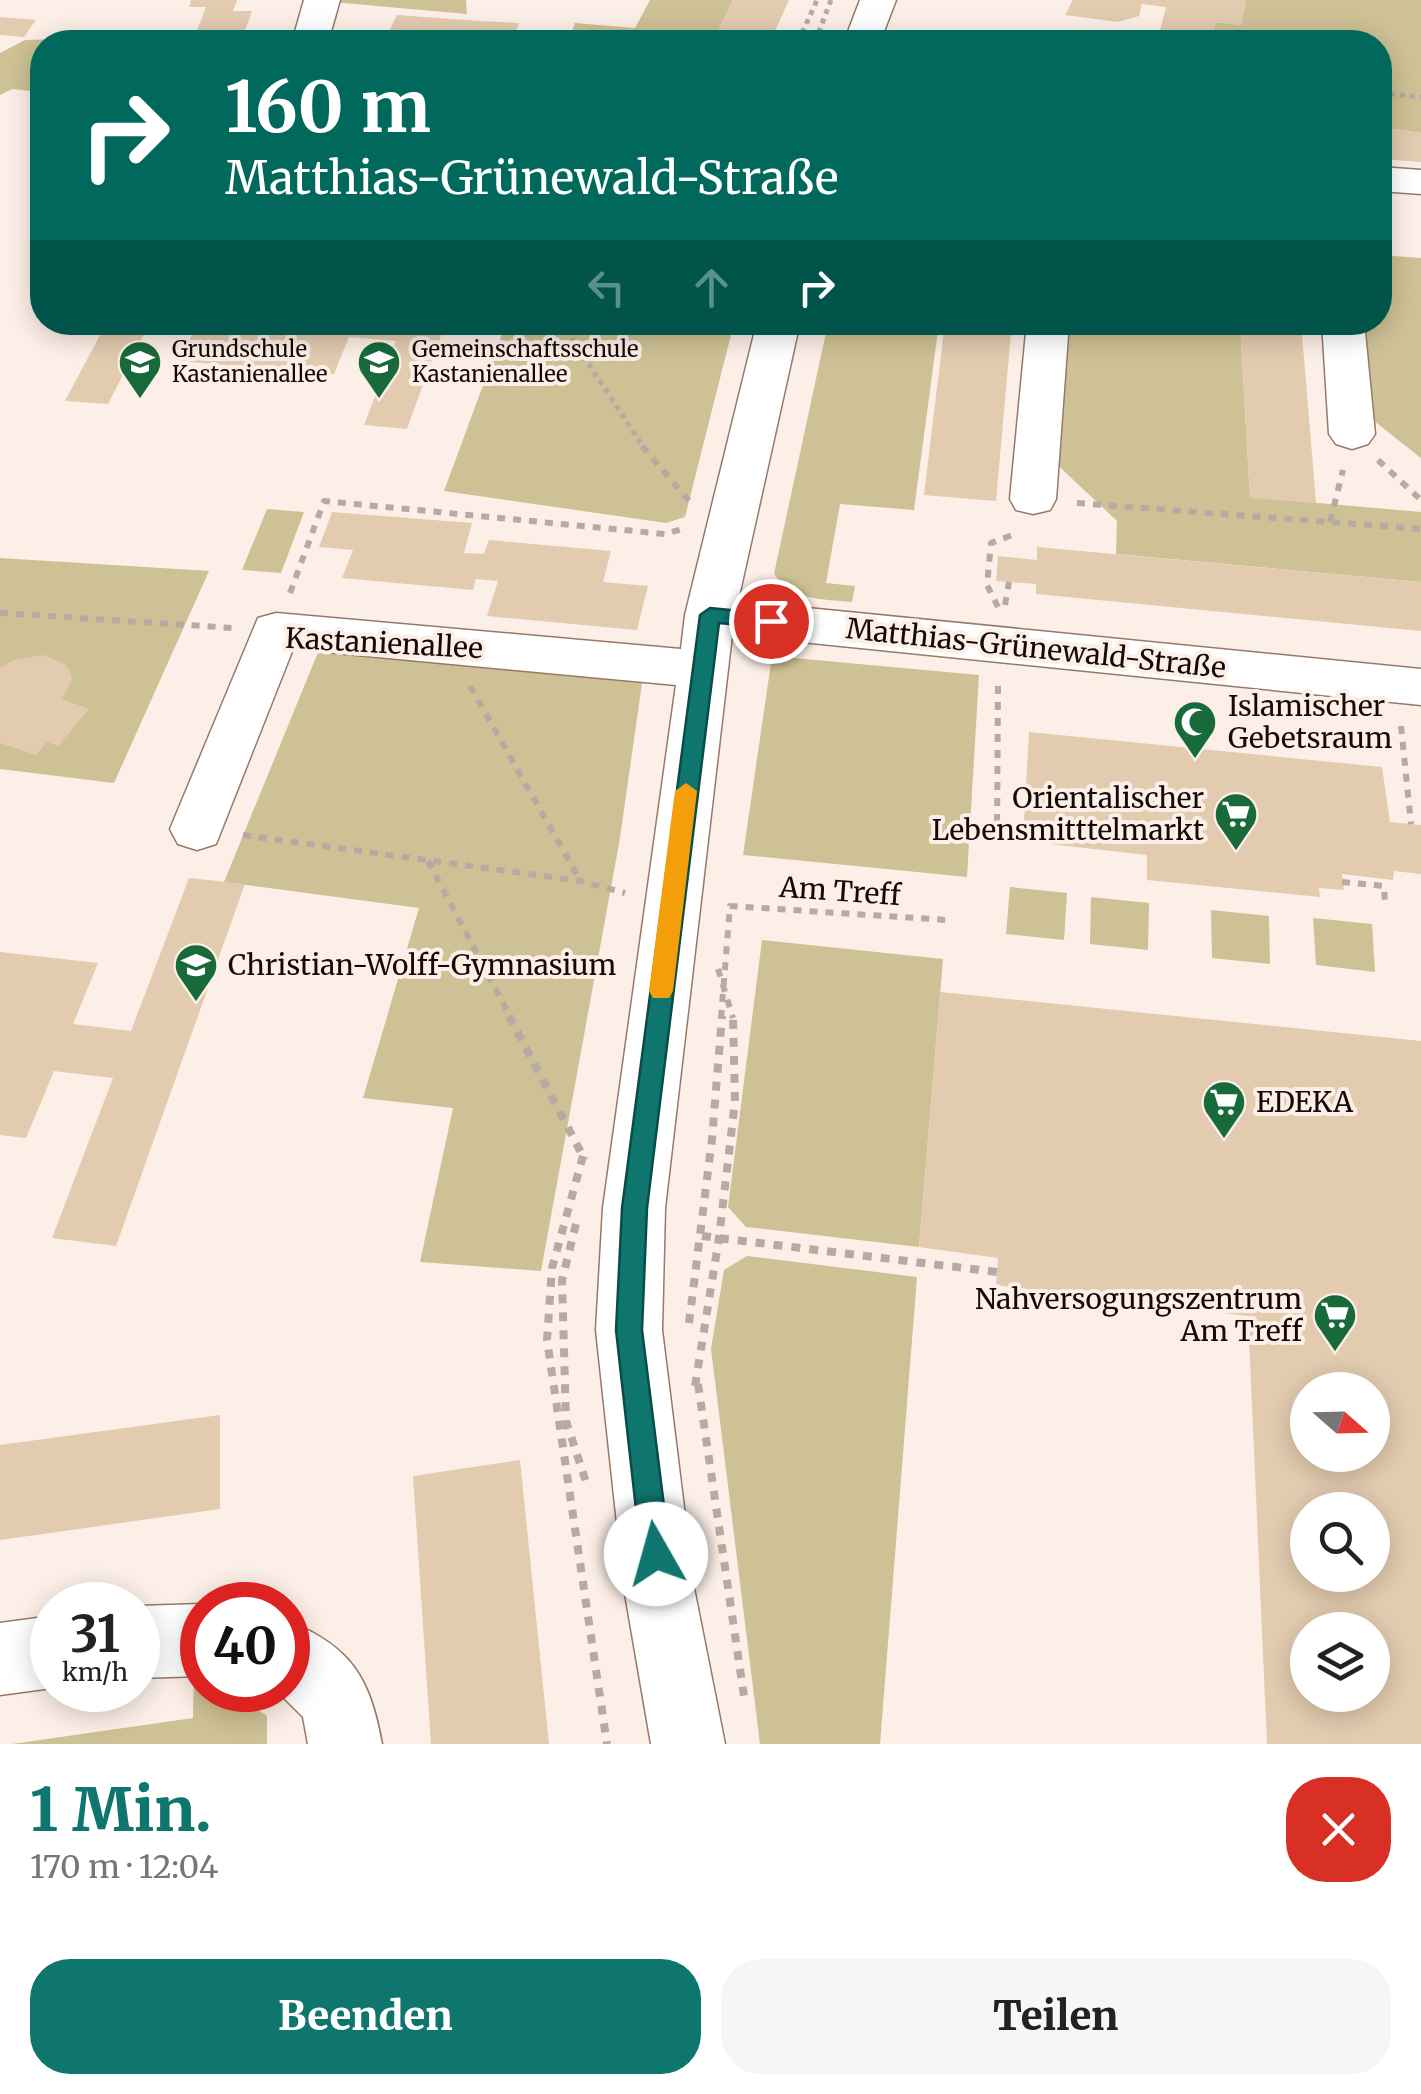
<!DOCTYPE html>
<html lang="de">
<head>
<meta charset="utf-8">
<style>
  body { margin:0; font-family:Merriweather,serif; background:#f6f6f6; color:#222; height:100vh; display:flex; flex-direction:column; font-size:38px; white-space:nowrap }
  * { box-sizing:border-box; margin:0 }
  p { font-size:32px; color:#767676 }
  .icon { flex:none; width:55px; height:55px; fill:none; stroke:currentColor; stroke-width:2; stroke-linecap:round; stroke-linejoin:round }
  .map { position:relative; height:1744px; overflow:hidden }
  .sheet { display:flex; flex-direction:column; background:#fff; flex:1 }
  .sheet>* { flex:none }
  .banner { position:absolute; left:30px; top:30px; width:1362px; height:305px; border-radius:40px; box-shadow:0 5px 25px #0003; background:#00695c; color:#fff; overflow:hidden }
  .needle { width:65px; rotate:110deg }
  .buttons { position:absolute; left:1290px; top:1372px; display:grid; gap:20px }
  .buttons a { display:grid; place-items:center; width:100px; height:100px; border-radius:50%; background:#fff; box-shadow:0 5px 25px #0003; font-size:50px }
  .speed { position:absolute; left:30px; top:1582px; display:flex; gap:20px; font-size:50px; font-weight:700; text-align:center }
  .speed>* { display:grid; place-content:center; width:130px; height:130px; border-radius:50%; background:#fff; box-shadow:0 5px 25px #0003; line-height:1 }
  .speed small { font-size:25px; font-weight:400 }
  .speed .limit { border:15px solid #d22; background:#fff; color:#111 }
  .pin { position:absolute; display:grid; place-items:center; width:85px; height:85px; color:#fff; margin:-42px; border:5px solid #fff; border-radius:50%; box-shadow:0 2px 10px #0007 }
  .me { position:absolute; width:110px; margin:-55px; rotate:353deg; stroke-linejoin:round; filter:drop-shadow(0 0 8px #0008) }
  .turn { display:flex; align-items:center; gap:35px; height:210px; padding:0 30px; font-size:45px }
  .turn .icon { width:130px; height:130px; stroke-width:2.5 }
  .turn b { display:block; font-size:70px; line-height:85px }
  .lanes { display:flex; align-items:center; height:95px; padding:0 30px; background:#0003; justify-content:center; gap:50px; direction:ltr }
  .lanes .off { opacity:.35 }
  .round { display:grid; place-items:center; flex:none; width:105px; height:105px; border-radius:40px; background:#f6f6f6 }
  .headline { display:flex; align-items:center; justify-content:space-between; height:170px; padding:0 30px }
  h1 { font-size:60px; font-weight:800; line-height:75px; color:#0f766e }
  .action { display:flex; gap:20px; margin-top:auto; padding:20px 30px }
  .action a { flex:1; height:115px; border-radius:40px; background:#0f766e; color:#fff; font-size:40px; font-weight:800; line-height:115px; text-align:center }
  .action a+a { background:#f6f6f6; color:#222 }
  .map>svg:first-child { display:block }
</style>
</head>
<body>
<div class="map">
<svg width="1421" height="1744" viewBox="0 0 1421 1744">
  <rect width="100%" height="100%" fill="#fcefe7"/>
  <!-- green -->
  <path fill="#cec195" d="M333 0H466L467 14 332 2Z
    M650 0H733L713 42H568L575 23 635 28Z
    M1246 0H1421V133L1380 127V42H1211L1215 22 1241 25Z
    M61 39 145 42H42V92L12 89 0 95V53L25 40Z
    M1380 255 1421 258V458L1360 410 1352 323 1380 322Z
    M506 323H734L685 517 666 523 444 491Z
    M828 323H939L914 510 840 504 826 583 855 586 852 602C821 599 794 601 774 574Z
    M1058 323H1240L1250 497 1421 512V582L1116 554 1117 521 1048 456Z
    M267 509 304 512 281 573 242 570Z
    M0 558 209 571 114 783 0 769Z
    M321 645 643 676 620 838 541 1271 420 1262 453 1108 363 1098 419 908 224 882Z
    M772 656 979 675 967 877 743 855Z
    M1010 887 1067 893 1064 940 1006 934Z
    M1091 897 1149 903 1148 950 1090 944Z
    M1211 910 1269 916 1270 964 1212 958Z
    M1313 918 1372 924 1375 972 1316 965Z
    M762 940 943 959 919 1247 746 1227 728 1207Z
    M747 1256 917 1277 880 1744H760L711 1349 724 1270Z
    M194 1667 202 1673V1690H228L267 1716V1744H12L193 1718Z"/>
  <!-- building -->
  <path fill="#e2cbaf" fill-rule="evenodd" d="M191 0H237L233 11H252L243 37 195 36 206 7H189Z
    M733 0H789L770 42H713Z
    M1073 0H1246L1241 25 1215 22 1211 42H1157L1166 7 1142 4 1139 16 1118 22 1065 15Z
    M397 15 480 21 519 23 512 42H384Z
    M0 17 36 20 24 37 0 35Z
    M1380 127 1421 133V162L1380 159Z
    M107 322H150L108 404 65 401Z
    M198 322H446L407 429 364 425 396 341 349 337 334 374 180 361Z
    M945 322H1012L996 501 924 495Z
    M1240 322H1301L1316 503 1250 498Z
    M332 512 472 523 464 553 484 554 489 540 611 551 603 582 648 586 637 630 487 616 498 581 476 579 473 590 342 578 353 550 319 547Z
    M1037 547 1421 582V631L1036 594V584L996 581 998 556 1037 560Z
    M43 655 65 664 70 671 72 680 62 699 89 709 58 746 47 742 36 755 0 743V668L14 660Z
    M1029 732 1382 767 1390 822 1421 825V874L1394 871 1393 880 1342 874 1344 890 1319 888 1320 897 1147 880V855L1023 841Z
    M189 878 245 884 116 1246 52 1238 113 1078 54 1071 26 1138 0 1135V952L98 963 73 1024 131 1031Z
    M940 992 1421 1041V1744H1267L1248 1316 996 1285 998 1258 919 1247ZM1308 1390H1372V1455H1308ZM1308 1510H1372V1575H1308ZM1308 1630H1372V1695H1308Z
    M220 1415V1509L0 1540V1445Z
    M520 1460 549 1744H431L413 1476Z"/>
  <g fill="none" stroke-linecap="round" stroke-linejoin="round">
    <!-- minor casing -->
    <g stroke="#977967" stroke-width="3">
      <path id="minor" d="M304 0H340L328 42H292Z
        M860 0H896L880 42H844Z
        M1380 167 1421 170V194L1380 191Z
        M757 322H800L738 601 1421 669V705L732 635 665 1208 662 1330 694 1588 725 1744H651L624 1588 596 1330 603 1208 676 685 293 649 216 844 197 850 178 844 170 829 258 618 276 613 681 649 685 615Z
        M1027 322H1069L1056 499 1050 510 1033 514 1016 510 1010 499Z
        M1322 322H1364L1375 434 1368 444 1352 449 1336 444 1329 434Z
        M202 1604V1676L138 1678V1606Z
        M52 1616V1688L0 1695V1623Z
        M288 1621C351 1647 370 1677 382 1744H308L303 1717 276 1690H288Z"/>
    </g>
    <!-- path-far2 -->
    <path stroke="#b7aaa3" stroke-width="5" stroke-dasharray="5 5" stroke-linecap="butt" d="M798 42 817 0
      M815 42 831 0
      M1380 93 1421 97
      M561 322 644 448"/>
    <!-- path-far1 -->
    <path stroke="#b7aaa3" stroke-width="6" stroke-dasharray="8 8" stroke-linecap="butt" d="M642 446 691 503
      M1378 460 1421 500
      M1077 503 1421 529
      M1330 522 1343 470
      M290 593 324 501 665 534 686 528
      M1005 605 1009 582
      M998 607 987 585 991 543 1015 534
      M0 613 233 628
      M470 686 580 880
      M1401 726 1411 824
      M243 835 580 881 625 893
      M997 838 998 682
      M428 861 511 1018
      M1342 882 1384 886 1385 904
      M718 969 733 1018
      M721 1018 730 906 947 920"/>
    <!-- path -->
    <path stroke="#b7aaa3" stroke-width="8" stroke-dasharray="9 9" stroke-linecap="butt" d="M509 1016 585 1160
      M583 1156 552 1268 547 1340 607 1744
      M576 1224 562 1280 566 1421 586 1482
      M702 1236 997 1272
      M689 1323 712 1139 722 1016
      M698 1384 745 1703
      M695 1386 719 1238 735 1101 733 1016"/>
    <!-- minor -->
    <use href="#minor" fill="#fff" fill-rule="evenodd"/>
  </g>
  <!-- route -->
  <path fill="#0f766e" stroke="#0a4d48" stroke-width="2.5" d="M710 608 771 614 781 621 771 628 719 623 647 1208 642 1330 670 1554 666 1564 656 1569 645 1564 641 1554 616 1330 622 1208 700 615Z"/>
  <!-- slow -->
  <path fill="#f59e0b" d="M686 783 697 791 673 991 669 998H653L649 991 675 791Z"/>
  <!-- icons -->
  <defs>
    <g id="school-pin" transform="scale(2.25)"><path d="M0 17L-7.5 6A9.5 9.5 0 1 1 7.5 6Z" fill="#186a3b" stroke="#fcefe7"/><path d="M0-5L7-2L0 1L-7-2ZM-4 1L0 2.5L4 1V4Q0 6-4 4Z" fill="#fff"/></g>
    <g id="mosque-pin" transform="scale(2.25)"><path d="M0 17L-7.5 6A9.5 9.5 0 1 1 7.5 6Z" fill="#186a3b" stroke="#fcefe7"/><path d="M3.5-4.9A6 6 0 1 0 3.5 4.9A5 5 0 1 1 3.5-4.9Z" fill="#fff"/></g>
    <g id="supermarket-pin" transform="scale(2.25)"><path d="M0 17L-7.5 6A9.5 9.5 0 1 1 7.5 6Z" fill="#186a3b" stroke="#fcefe7"/><path d="M-6-5.5h2.5l.6 2H6L4.5 2H-2.5L-4.4-4H-6ZM-1.5 3.2a1.3 1.3 0 1 0 .1 0ZM3 3.2a1.3 1.3 0 1 0 .1 0Z" fill="#fff"/></g>
  </defs>
  <g fill-rule="evenodd">
    <use href="#school-pin" x="140" y="362"/>
    <use href="#school-pin" x="379" y="362"/>
    <use href="#mosque-pin" x="1195" y="722"/>
    <use href="#supermarket-pin" x="1236" y="814"/>
    <use href="#school-pin" x="196" y="965"/>
    <use href="#supermarket-pin" x="1224" y="1102"/>
    <use href="#supermarket-pin" x="1335" y="1315"/>
  </g>
  <g text-anchor="middle" stroke-width="8" stroke-linejoin="round" paint-order="stroke">
    <!-- far-poi labels -->
    <g font-size="22" fill="#150a05" stroke="#fcefe7" text-anchor="start">
      <text x="172" y="357">Grundschule<tspan x="172" dy="25">Kastanienallee</tspan></text>
      <text x="412" y="357">Gemeinschaftsschule<tspan x="412" dy="25">Kastanienallee</tspan></text>
    </g>
    <!-- street labels -->
    <g font-size="28" fill="#150a05" stroke="#fcefe7">
      <text transform="translate(384 643) rotate(3)" y="10">Kastanienallee</text>
      <text transform="translate(1036 648) rotate(6)" y="10">Matthias-Grünewald-Straße</text>
      <text transform="translate(840 891) rotate(4)" y="10">Am Treff</text>
    </g>
    <!-- poi labels -->
    <g font-size="28" fill="#150a05" stroke="#fcefe7" text-anchor="start">
      <text x="1228" y="716">Islamischer<tspan x="1228" dy="32">Gebetsraum</tspan></text>
      <text x="1204" y="808" text-anchor="end">Orientalischer<tspan x="1204" dy="32">Lebensmitttelmarkt</tspan></text>
      <text x="228" y="975">Christian-Wolff-Gymnasium</text>
      <text x="1256" y="1112">EDEKA</text>
      <text x="1302" y="1309" text-anchor="end">Nahversogungszentrum<tspan x="1302" dy="32">Am Treff</tspan></text>
    </g>
  </g>
</svg>
<div class="buttons">
<a><svg class="needle" viewBox="-14 -14 28 28"><path d="M0-13l5 13h-10z" fill="#e53935"/><path d="M0 13l5-13h-10z" fill="#767676"/></svg></a>
<a><svg class="icon" aria-label="search" viewBox="0 0 24 24"><circle cx="10" cy="10" r="6"/><path d="M15 15l6 6"/></svg></a>
<a><svg class="icon" aria-label="layers" viewBox="0 0 24 24"><path d="M12 4l9 5-9 5-9-5zM3 14l9 5 9-5"/></svg></a>
</div>
<div class="speed"><div>31<small>km/h</small></div><div class="limit">40</div></div>
<div class="pin" style="left:771px;top:621px;background:#d93025"><svg class="icon" aria-label="arrive" viewBox="0 0 24 24"><path d="M6 21V4h12l-3 4 3 4H6"/></svg></div>
<svg class="me" style="left:656px;top:1554px" viewBox="-20 -20 40 40"><circle r="19" fill="#fff"/><path d="M0-13L10 11 0 6-10 11z" fill="#0f766e"/></svg>
<div class="banner">
<div class="turn"><svg class="icon" aria-label="right" viewBox="0 0 24 24"><path d="M7 20v-9h11M14 6l5 5-5 5"/></svg><div><b>160 m</b>Matthias-Grünewald-Straße</div></div>
<div class="lanes"><svg class="icon off" aria-label="left" viewBox="0 0 24 24"><path d="M17 20v-9H6M10 6l-5 5 5 5"/></svg><svg class="icon off" aria-label="ahead" viewBox="0 0 24 24"><path d="M12 20V5M6 11l6-6 6 6"/></svg><svg class="icon" aria-label="right" viewBox="0 0 24 24"><path d="M7 20v-9h11M14 6l5 5-5 5"/></svg></div>
</div>
</div>
<section class="sheet">
<div class="headline"><div><h1>1 Min.</h1><p>170 m · 12:04</p></div><a class="round" style="background:#d93025;color:#fff"><svg class="icon" aria-label="close" viewBox="0 0 24 24"><path d="M6 6l12 12M18 6L6 18"/></svg></a></div>
<div class="action"><a>Beenden</a><a>Teilen</a></div>
</section>
</body>
</html>
